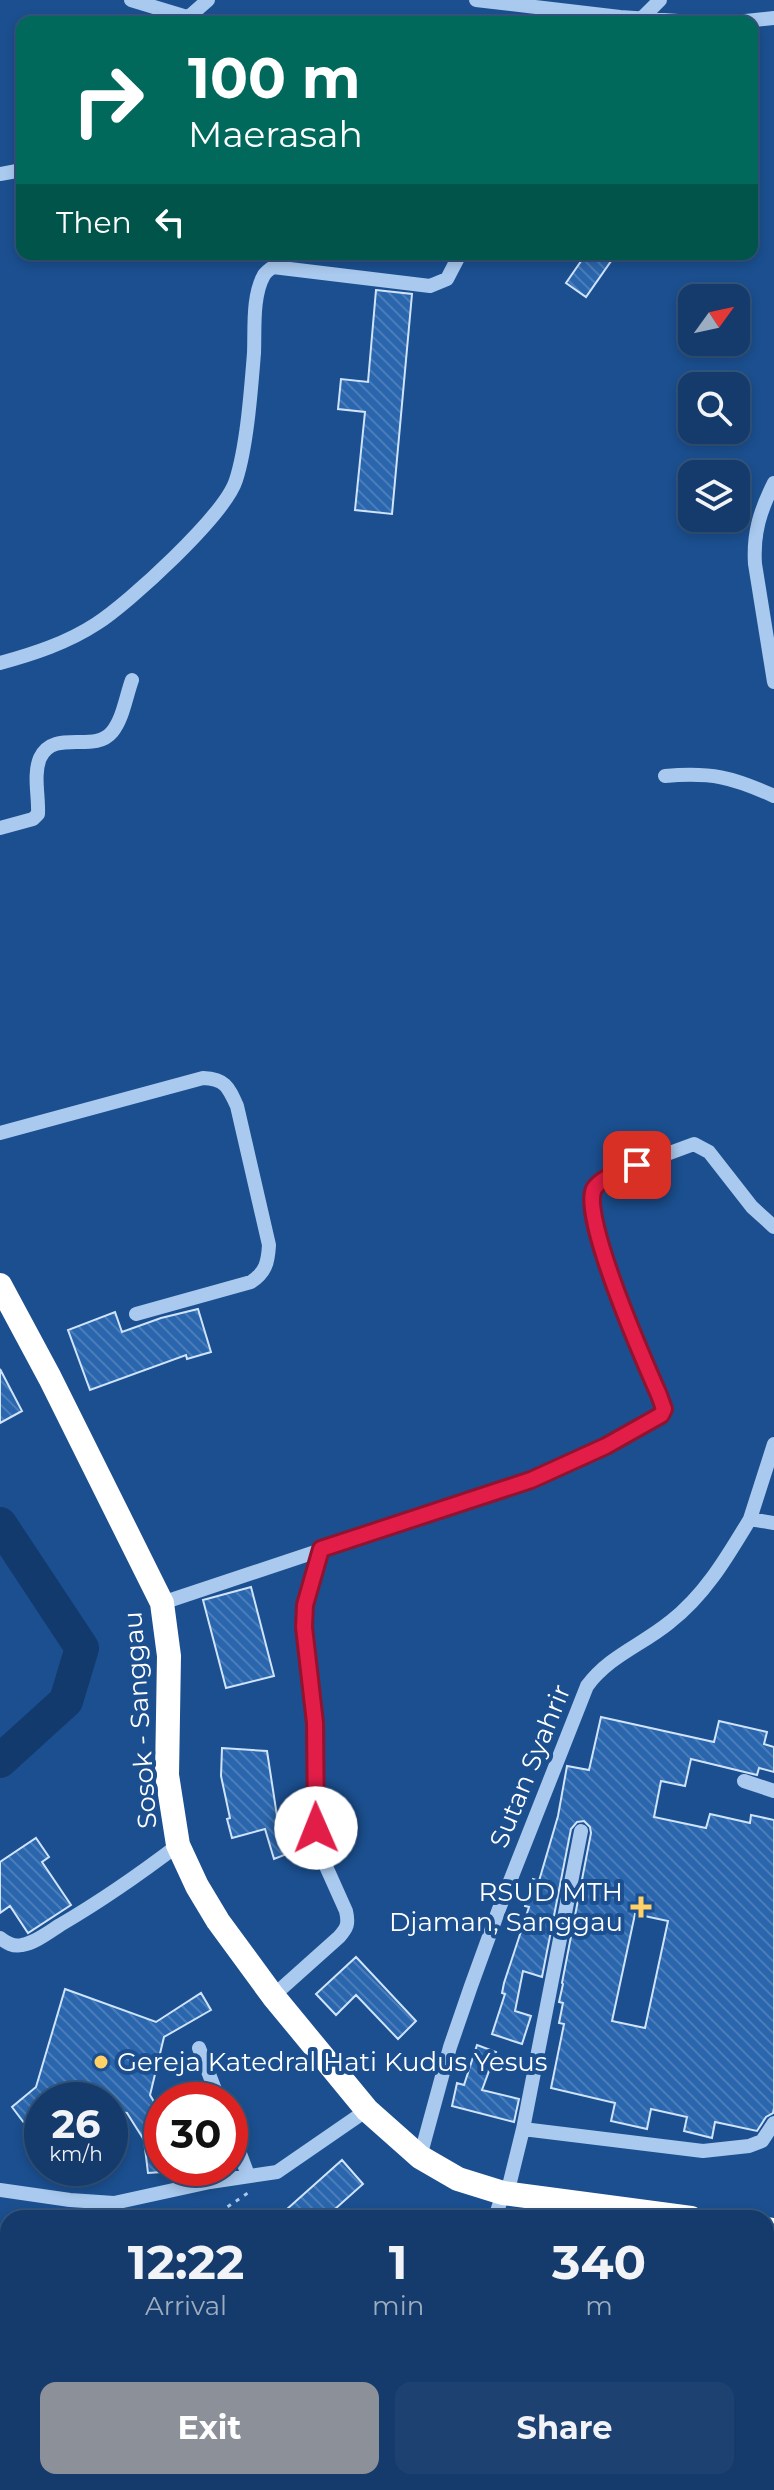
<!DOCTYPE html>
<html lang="en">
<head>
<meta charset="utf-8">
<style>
  body { margin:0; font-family:Montserrat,sans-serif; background:#1d4271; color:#f1f3f6; height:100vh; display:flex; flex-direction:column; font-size:30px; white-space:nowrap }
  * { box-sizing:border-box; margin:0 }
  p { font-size:26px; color:#9dadc1 }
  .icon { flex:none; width:44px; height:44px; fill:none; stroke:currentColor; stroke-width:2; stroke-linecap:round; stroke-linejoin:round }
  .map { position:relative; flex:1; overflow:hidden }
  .details { position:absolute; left:0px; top:2210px; width:774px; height:280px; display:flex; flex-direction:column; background:#143b6b; border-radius:24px 24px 0 0; box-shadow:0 4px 12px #0003,0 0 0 2px #33557e }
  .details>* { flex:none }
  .top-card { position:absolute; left:16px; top:16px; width:742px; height:244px; border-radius:16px; box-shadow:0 4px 12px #0003,0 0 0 2px #33557e; background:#00695c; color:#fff; overflow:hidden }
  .needle { width:52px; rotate:57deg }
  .controls { position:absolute; left:678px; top:284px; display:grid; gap:16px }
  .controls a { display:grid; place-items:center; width:72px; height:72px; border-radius:16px; background:#143b6b; box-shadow:0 4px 12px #0003,0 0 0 2px #33557e; font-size:40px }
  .speed { position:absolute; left:24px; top:2082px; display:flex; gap:16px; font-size:40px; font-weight:700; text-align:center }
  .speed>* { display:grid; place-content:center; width:104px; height:104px; border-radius:50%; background:#143b6b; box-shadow:0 4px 12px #0003,0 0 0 2px #33557e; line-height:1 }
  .speed small { font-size:20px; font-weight:400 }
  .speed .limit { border:12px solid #d22; background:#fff; color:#111 }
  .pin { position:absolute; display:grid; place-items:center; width:68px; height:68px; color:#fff; margin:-34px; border-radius:16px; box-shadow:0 4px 12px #0006 }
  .me { position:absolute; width:88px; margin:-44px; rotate:359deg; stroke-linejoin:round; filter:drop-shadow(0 0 6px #0008) }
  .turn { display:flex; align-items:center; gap:28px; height:168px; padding:0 40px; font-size:36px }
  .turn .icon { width:104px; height:104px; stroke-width:2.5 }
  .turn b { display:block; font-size:56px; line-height:68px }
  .then { display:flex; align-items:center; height:76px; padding:0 40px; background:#0003; gap:16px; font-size:30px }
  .eta { display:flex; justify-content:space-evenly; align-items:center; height:136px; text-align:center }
  .eta b { font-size:48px; font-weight:700; line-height:56px }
  .button { display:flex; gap:16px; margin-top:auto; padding:16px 40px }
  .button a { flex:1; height:92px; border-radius:16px; background:#8c9099; color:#fff; font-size:32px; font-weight:700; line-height:92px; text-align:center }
  .button a+a { background:#1d4271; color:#f1f3f6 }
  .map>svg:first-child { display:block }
</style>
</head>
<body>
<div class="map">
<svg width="774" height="2490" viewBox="0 0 774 2490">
  <defs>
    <pattern id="building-back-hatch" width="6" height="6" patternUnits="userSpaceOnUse" patternTransform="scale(2)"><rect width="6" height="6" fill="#2a66ad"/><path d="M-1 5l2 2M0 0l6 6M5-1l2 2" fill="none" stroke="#4a7db9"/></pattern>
  </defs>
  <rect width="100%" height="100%" fill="#1b4f8f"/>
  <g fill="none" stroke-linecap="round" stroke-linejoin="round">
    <!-- river -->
    <path stroke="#123a6d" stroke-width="34" d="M0 1524 82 1648 66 1701 0 1761"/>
  </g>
  <!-- building -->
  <path fill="url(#building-back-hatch)" stroke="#cfe3fa" stroke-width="2" fill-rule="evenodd" d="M586 254H616L586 297 566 283Z
    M376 290 412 294 392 514 355 510 365 412 338 409 341 379 368 382Z
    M198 1309 211 1352 187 1359 186 1355 90 1390 68 1330 115 1312 122 1332 161 1318Z
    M0 1369 22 1411 0 1423Z
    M251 1587 274 1676 226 1688 203 1600Z
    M601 1717 714 1742 719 1721 767 1732 764 1744 774 1747V1772L759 1768 757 1775 691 1759 685 1786 661 1781 654 1817 706 1828 710 1814 750 1823 751 1815 774 1820V2108L773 2113 766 2117 757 2131 715 2122 712 2138 684 2131 687 2117 651 2109 647 2129 611 2121 615 2103 551 2088 564 2024 559 2023 563 2003 559 2002 563 1984 562 1983 591 1833 590 1827 584 1821 577 1822 571 1829 542 1977 523 1971 515 2011 531 2016 522 2044 492 2034 505 1994 502 1993 504 1983 529 1907 525 1906 533 1879 539 1881 558 1816 567 1766 589 1770ZM635 1914 668 1921 645 2028 612 2021Z
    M222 1748 267 1751 277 1816 289 1812 300 1849 274 1859 265 1829 232 1838 227 1819 230 1818 221 1776Z
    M36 1838 49 1857 42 1862 71 1905 28 1933 10 1906 0 1913V1862Z
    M356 1957 416 2021 398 2039 356 1995 336 2015 316 1994Z
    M65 1989 156 2022 201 1993 211 2010 164 2037 150 2095 162 2115V2172L148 2173 144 2140 127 2113 110 2111V2100H42V2123L31 2132 12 2107 36 2087Z
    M477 2045 496 2052 482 2090 519 2099 514 2122 452 2106 457 2083 464 2085Z
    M342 2160 363 2184 325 2218H277Z"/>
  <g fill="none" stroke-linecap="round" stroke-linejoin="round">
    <!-- path -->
    <path stroke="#a9c9ee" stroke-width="3" stroke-dasharray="4 6" stroke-linecap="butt" d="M211 2218 248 2193"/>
    <!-- minor -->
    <path stroke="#a9c9ee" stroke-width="14" d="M131 0 187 17
      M476 0 620 17 693 22
      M642 18 660 0
      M183 22 208 0
      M736 22 774 18
      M0 174 22 170
      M774 483C760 511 753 533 755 564L774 682
      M0 663C33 654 67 643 96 624 129 603 225 515 236 480 247 446 251 390 254 353 255 329 252 296 264 275 266 272 270 269 273 267L430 286 447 279 460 254
      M665 776C711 772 732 777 774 796
      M0 828 33 819 38 814C39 797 33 774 40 758 54 728 94 754 112 732 123 719 126 696 132 680
      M0 1133 203 1078C225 1079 228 1086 237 1106L269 1245C268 1262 266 1272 251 1282L136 1314
      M750 1519 774 1444
      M162 1603 531 1480 606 1446 661 1415 664 1409 659 1395C630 1331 598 1264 593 1194L601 1182 637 1165 694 1144 709 1152 752 1207 774 1227
      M744 1781 774 1791
      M0 1938C7 1943 13 1947 22 1945 35 1943 49 1932 60 1925 101 1901 140 1874 178 1845
      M273 1996 339 1937C347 1928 349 1924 346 1911L320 1853 316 1828 315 1723 304 1627 305 1605 321 1549
      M199 2048 219 2100
      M230 2127 248 2175
      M523 2129 581 1831
      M420 2157 450 2047 471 1986 499 1909 587 1686C609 1656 642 1645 670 1622 705 1595 727 1557 750 1519L774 1523
      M0 2190 70 2200 114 2203 210 2182 277 2172 367 2110
      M507 2194 523 2129 703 2151 749 2146 762 2141 774 2123
      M495 2218 503 2193
      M0 2479 5 2473 8 2461
      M101 2482 116 2488 115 2490
      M412 2490 415 2482"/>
    <!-- highway -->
    <path stroke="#fff" stroke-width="24" d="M0 1285 50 1378 162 1603 169 1656 167 1775 178 1845 197 1886 218 1921 273 1996 367 2110 420 2157 458 2179 503 2193 691 2218
      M766 2229 774 2230"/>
  </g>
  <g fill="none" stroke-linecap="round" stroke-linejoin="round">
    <!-- route casing -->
    <g stroke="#92132f" stroke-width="20">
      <path id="route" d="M316 1828 315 1723 304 1627 305 1605 321 1549 531 1480 606 1446 661 1415 664 1409 659 1395C645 1363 580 1216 594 1189 601 1177 625 1170 637 1165"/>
    </g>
    <!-- route -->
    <use href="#route" stroke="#e11d48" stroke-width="14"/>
  </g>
  <!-- markers -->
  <g fill="#ffd166" stroke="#1b4f8f" stroke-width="3">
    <path d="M637 1895h8v8h8v8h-8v8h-8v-8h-8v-8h8z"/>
    <circle cx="101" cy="2062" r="8"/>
  </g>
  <g text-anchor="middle" stroke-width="8" stroke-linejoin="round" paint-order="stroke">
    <!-- street labels -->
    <g font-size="26" fill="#fff" stroke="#1b4f8f">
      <text transform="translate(140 1720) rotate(-94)" y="9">Sosok - Sanggau</text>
      <text transform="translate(530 1766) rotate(-68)" y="9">Sutan Syahrir</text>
    </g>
    <!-- poi labels -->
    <g font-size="26" fill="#fff" stroke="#1b4f8f" text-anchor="end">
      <text x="623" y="1901">RSUD MTH<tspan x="623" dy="30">Djaman, Sanggau</tspan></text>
      <text x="117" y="2071" text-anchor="start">Gereja Katedral Hati Kudus Yesus</text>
    </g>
  </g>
</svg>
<div class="controls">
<a><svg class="needle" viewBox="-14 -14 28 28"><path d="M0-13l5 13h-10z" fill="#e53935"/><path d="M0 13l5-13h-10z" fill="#9dadc1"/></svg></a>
<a><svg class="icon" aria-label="search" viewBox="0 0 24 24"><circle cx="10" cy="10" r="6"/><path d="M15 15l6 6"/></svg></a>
<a><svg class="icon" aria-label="layers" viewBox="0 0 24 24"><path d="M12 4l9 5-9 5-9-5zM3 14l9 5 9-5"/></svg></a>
</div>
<div class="speed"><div>26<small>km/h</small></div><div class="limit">30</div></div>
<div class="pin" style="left:637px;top:1165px;background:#d93025"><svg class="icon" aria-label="arrive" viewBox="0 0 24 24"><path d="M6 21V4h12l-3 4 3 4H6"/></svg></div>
<svg class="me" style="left:316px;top:1828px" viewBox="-20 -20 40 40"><circle r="19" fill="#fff"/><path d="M0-13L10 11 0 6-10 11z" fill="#e11d48"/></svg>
<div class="top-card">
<div class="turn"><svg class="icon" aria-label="right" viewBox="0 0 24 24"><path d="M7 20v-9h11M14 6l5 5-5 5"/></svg><div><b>100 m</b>Maerasah</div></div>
<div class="then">Then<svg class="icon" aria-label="left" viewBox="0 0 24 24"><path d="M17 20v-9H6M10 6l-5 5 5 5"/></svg></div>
</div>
<section class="details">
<div class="eta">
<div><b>12:22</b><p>Arrival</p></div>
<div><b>1</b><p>min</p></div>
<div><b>340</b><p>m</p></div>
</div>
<div class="button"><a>Exit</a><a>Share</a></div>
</section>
</div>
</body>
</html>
